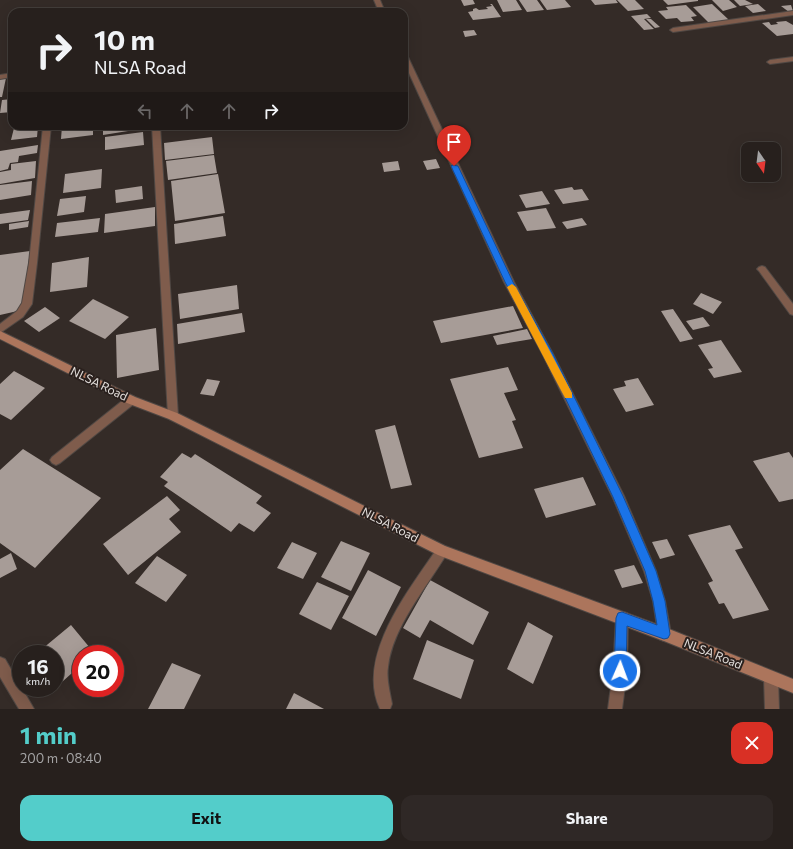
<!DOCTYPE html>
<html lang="en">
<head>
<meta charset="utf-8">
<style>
  body { margin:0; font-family:Commissioner,sans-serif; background:#2f2826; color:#f1f3f6; height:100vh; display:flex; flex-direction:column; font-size:15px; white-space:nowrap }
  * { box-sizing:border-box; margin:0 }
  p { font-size:13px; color:#a4a3a4 }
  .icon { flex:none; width:22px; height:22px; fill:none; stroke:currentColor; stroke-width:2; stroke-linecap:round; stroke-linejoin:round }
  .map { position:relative; height:709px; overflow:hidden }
  .side { display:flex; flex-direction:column; background:#27201d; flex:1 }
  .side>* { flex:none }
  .hud { position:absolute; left:8px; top:8px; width:400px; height:122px; border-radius:12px; box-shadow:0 4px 16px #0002,0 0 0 1px #433e3b; background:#27201d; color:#f1f3f6; overflow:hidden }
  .needle { width:26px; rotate:166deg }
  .fabs { position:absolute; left:741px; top:142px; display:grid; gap:8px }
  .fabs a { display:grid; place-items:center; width:40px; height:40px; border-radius:8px; background:#27201d; box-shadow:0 4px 16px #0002,0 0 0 1px #433e3b; font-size:20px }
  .speed { position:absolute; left:12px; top:645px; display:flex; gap:8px; font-size:20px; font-weight:700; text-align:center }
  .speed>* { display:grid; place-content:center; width:52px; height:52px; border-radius:50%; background:#27201d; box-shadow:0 4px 16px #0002,0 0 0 1px #433e3b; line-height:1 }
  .speed small { font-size:10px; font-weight:400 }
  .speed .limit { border:6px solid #d22; background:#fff; color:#111 }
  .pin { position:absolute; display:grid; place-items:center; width:34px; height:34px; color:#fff; margin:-41px -17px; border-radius:50% 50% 50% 0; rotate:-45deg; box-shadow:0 0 4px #0007 }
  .pin .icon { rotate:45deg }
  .me { position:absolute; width:44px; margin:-22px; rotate:2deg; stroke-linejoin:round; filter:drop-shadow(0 0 3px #0008) }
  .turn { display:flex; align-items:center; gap:14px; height:84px; padding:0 20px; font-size:18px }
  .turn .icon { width:52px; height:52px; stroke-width:2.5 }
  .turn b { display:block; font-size:28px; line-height:34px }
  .lanes { display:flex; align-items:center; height:38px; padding:0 20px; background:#0003; justify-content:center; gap:20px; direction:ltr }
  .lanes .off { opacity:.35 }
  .round { display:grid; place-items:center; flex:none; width:42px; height:42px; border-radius:12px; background:#2f2826 }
  .headline { display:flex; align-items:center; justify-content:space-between; height:68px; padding:0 20px }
  h1 { font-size:24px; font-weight:700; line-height:30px; color:#53cdca }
  .cta { display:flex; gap:8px; margin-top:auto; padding:8px 20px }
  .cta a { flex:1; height:46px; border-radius:12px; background:#53cdca; color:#111; font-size:16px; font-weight:700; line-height:46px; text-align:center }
  .cta a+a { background:#2f2826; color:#f1f3f6 }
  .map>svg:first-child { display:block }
</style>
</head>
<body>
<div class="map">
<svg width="793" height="709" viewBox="0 0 793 709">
  <rect width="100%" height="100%" fill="#342b27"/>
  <!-- building -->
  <path fill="#a79c97" d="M461 0H473L475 4 464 6Z
    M497 0H516L522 10 503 12Z
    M519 0H537L544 10 527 12Z
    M540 0H565L571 7 547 10Z
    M591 0H616L618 3 595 5Z
    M617 0H635L644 9 628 11Z
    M663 0H698V1L668 5Z
    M712 0H729L737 7 723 11Z
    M734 0H745L753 4 740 6Z
    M490 4H492L501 17 473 20 468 12 473 11V9L476 8 479 10 488 9 486 7 492 6Z
    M712 4 729 20 709 23 693 7Z
    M758 4 766 11 753 13 745 6Z
    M686 5 697 16 691 17 694 21 681 22 677 18 666 19 658 11 668 10 666 7Z
    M791 5 793 11 789 12 781 6Z
    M647 14 651 18 644 19 654 29 644 30 631 16Z
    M646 19H651L660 27 655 28Z
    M786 21 793 25V34L777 36 762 23 769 22 771 25 778 24 776 22Z
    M474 30 477 35 465 37 463 31Z
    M6 78 2 97H0V79Z
    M12 99V112L0 113 2 100Z
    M32 126H38L37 137 11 140 14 128Z
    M62 126H93V135L61 139Z
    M103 126H147V128L103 135Z
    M143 132 144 145 105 150V137Z
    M212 137 214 154 165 160 164 143Z
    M38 145 37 153 19 156 18 162 10 163 8 169 0 171V151Z
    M214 155 217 173 168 180 166 161Z
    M436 159 440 168 427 170 423 161Z
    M36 161 35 178 0 184V172L11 170V164Z
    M398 161 400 170 384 172 382 163Z
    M102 169 101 188 63 193 65 174Z
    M218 174 225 213 175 221 171 181Z
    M32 181 31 195 0 200V185Z
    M142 186 143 199 116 203 115 190Z
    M572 187 574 190 582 189 589 200 563 204 554 190Z
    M542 191 550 204 526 208 519 195Z
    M86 196 84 212 57 216 60 199Z
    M155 207V226L104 233 105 214Z
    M546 208 556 228 527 231 517 212Z
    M30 210 28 220 0 224V214Z
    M223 216 226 236 175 244 174 224Z
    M100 218 98 232 55 237 57 223Z
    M582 218 587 225 567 229 562 222Z
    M29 221 28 227 9 230V224Z
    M30 251 22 310 0 315V255Z
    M89 257 87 287 50 292 52 263Z
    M237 285 239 309 180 319 178 294Z
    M701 293 722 302 713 314 693 304Z
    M93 299 129 317 105 339 69 321Z
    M513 306 523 328 441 343 433 321Z
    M45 307 60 318 39 332 24 321Z
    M673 309 693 339 680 342 661 311Z
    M242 313 245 332 178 344 177 324Z
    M703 317 710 326 693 330 686 321Z
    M156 328 159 370 117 378 116 335Z
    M527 329 532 339 497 345 493 336Z
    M721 340 742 372 714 378 708 369 713 368 698 345Z
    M508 367 518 390 504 393 516 420 512 421 523 448 479 458 450 379Z
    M14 371 45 388 11 420 0 414V384Z
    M638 378 654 405 626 412 613 389 626 386 624 381Z
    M207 379 220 381 214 396 200 394Z
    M395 425 412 485 391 489 375 430Z
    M23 449 101 498 35 568 0 543V470Z
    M789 452 793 458V499L779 502 753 461Z
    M182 453 191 458 195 454 262 496 256 503 271 513 254 532 239 523 231 532 164 486 168 482 160 477Z
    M583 477 596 505 546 518 534 489Z
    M167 496 180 510 169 519 181 532 128 575 103 544Z
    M730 525 743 548 735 550 769 610 733 619 724 603 719 604 708 583 713 581 688 535Z
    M667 539 675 555 660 559 652 542Z
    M341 541 370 553 351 591 321 577Z
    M292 542 317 553 303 579 277 568Z
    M11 553 17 569 0 578V559Z
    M157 556 187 575 166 602 135 583Z
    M634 565 643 583 622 588 614 570Z
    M368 570 401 587 376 636 342 618Z
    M430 580 489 612 473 645 430 620 420 638 403 628Z
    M317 582 349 596 331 630 299 614Z
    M528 622 553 636 533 684 507 669Z
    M71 625 95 654H81V665L53 690 52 688H55V654H36Z
    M427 640 474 660 461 699 413 679Z
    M172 663 201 675 184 709H148Z
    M294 693 324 709H286Z"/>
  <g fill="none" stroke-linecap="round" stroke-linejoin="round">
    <!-- lane casing -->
    <g stroke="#504844" stroke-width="2">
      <path id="lane" d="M793 57V61L770 64 767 62 770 60Z
        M131 396 135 397 136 400 135 403 60 463 56 465 52 463 50 460 52 457 127 397Z
        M622 612 627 613 628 618 627 671 622 709H608L613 671 616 618 617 613Z"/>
    </g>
    <!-- street casing -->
    <g stroke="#504844" stroke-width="2">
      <path id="street" d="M374 0H380L385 12H379Z
        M793 11V15L673 32 670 30 673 28Z
        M404 53 407 55 514 282 553 354 624 496 656 571 665 601 671 634 669 639 664 641 659 639 653 601 644 571 613 498 543 355 504 282 404 62Z
        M12 73V77L0 79V75Z
        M43 126H51L37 263 32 304 23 317 0 333V324L17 311 22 303 29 263Z
        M152 126H160L178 416 177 419 173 420 169 419 168 416Z
        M762 266 765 267 793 304V315L790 314 759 271 757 269 759 267Z
        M442 545 446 547 448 551 446 555C426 588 392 628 388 667 386 679 390 692 392 704L390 709H380C355 656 410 589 438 547Z
        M0 657 5 659 34 709H19L0 677Z
        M771 671 776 673 778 678 779 709H765L764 678 766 673Z"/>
    </g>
    <!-- secondary casing -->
    <g stroke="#504844" stroke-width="2">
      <path id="secondary" d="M0 331 135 397 177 413 445 546 664 627 793 679V693L664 641 438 555 169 419 127 403 0 339Z"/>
    </g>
    <!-- lane -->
    <use href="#lane" fill="#7f5c4c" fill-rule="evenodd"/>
    <!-- street -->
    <use href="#street" fill="#7f5c4c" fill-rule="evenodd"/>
    <!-- secondary -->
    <use href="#secondary" fill="#ac755c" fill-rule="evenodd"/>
  </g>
  <!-- route -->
  <path fill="#1a73e8" stroke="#114b97" d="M452 165 458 166 513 282 553 354 623 496 656 571 665 601 670 634 668 638 664 639 627 626 626 671 625 675 620 677 616 675 614 671 616 618 618 613 622 612 657 625 653 601 645 571 613 497 544 354 505 282 451 166Z"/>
  <!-- slow -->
  <path fill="#f59e0b" d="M512 284 516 287 572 393V398H565L507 287Z"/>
  <g text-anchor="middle" stroke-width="4" stroke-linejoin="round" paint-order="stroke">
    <!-- street labels -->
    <g font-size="12" fill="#e3dedb" stroke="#2a211e">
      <text transform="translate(99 384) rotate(26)" y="4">NLSA Road</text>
      <text transform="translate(390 525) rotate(27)" y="4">NLSA Road</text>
      <text transform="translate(713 654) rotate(22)" y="4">NLSA Road</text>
    </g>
  </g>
</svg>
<div class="fabs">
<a><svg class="needle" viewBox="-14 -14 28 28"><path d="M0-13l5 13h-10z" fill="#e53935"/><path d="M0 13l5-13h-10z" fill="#a4a3a4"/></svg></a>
</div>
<div class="speed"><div>16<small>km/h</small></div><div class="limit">20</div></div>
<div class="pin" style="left:454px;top:166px;background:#d93025"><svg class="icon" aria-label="arrive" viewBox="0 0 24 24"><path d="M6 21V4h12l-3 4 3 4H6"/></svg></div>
<svg class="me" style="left:620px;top:671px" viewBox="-20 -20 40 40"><circle r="17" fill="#1a73e8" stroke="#fff" stroke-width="3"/><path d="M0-11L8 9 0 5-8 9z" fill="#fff"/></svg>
<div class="hud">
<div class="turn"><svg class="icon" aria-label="right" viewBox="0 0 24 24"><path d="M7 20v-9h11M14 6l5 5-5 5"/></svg><div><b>10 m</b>NLSA Road</div></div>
<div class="lanes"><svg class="icon off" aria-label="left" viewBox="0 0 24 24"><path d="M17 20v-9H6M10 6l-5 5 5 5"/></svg><svg class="icon off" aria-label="ahead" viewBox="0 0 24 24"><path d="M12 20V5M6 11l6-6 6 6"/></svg><svg class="icon off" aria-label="ahead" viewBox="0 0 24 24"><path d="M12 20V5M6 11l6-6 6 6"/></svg><svg class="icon" aria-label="right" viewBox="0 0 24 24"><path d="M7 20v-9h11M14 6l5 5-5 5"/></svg></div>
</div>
</div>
<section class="side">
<div class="headline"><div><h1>1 min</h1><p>200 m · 08:40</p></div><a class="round" style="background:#d93025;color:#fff"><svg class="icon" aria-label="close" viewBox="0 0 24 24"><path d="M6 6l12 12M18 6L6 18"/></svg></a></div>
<div class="cta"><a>Exit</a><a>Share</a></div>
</section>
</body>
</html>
